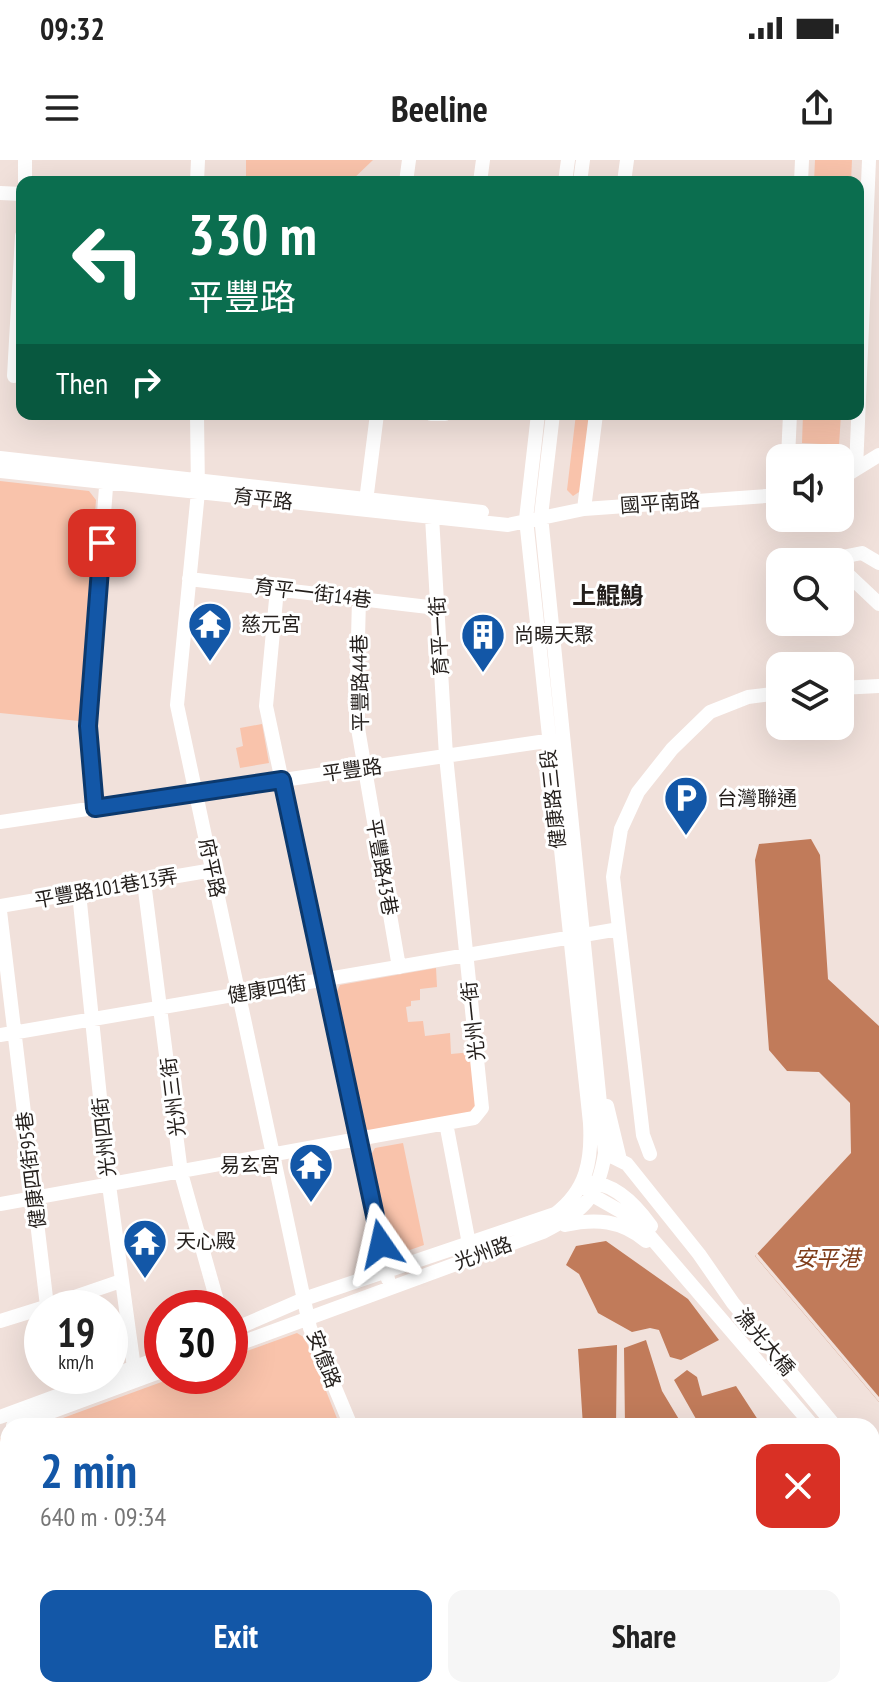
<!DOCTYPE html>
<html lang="en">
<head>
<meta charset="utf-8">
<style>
  body { margin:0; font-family:"PT Sans Narrow","Noto Sans TC",sans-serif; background:#f6f6f6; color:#222; height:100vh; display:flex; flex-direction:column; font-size:30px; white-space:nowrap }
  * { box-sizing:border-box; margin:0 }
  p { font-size:26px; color:#767676 }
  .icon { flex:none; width:44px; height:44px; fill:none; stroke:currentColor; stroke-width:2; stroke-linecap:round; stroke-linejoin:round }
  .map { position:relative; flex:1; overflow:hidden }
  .drawer { position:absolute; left:0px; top:1258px; width:880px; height:280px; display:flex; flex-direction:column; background:#fff; border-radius:24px 24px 0 0; box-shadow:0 8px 32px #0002 }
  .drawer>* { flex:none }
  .hud { position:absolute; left:16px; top:16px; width:848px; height:244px; border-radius:16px; box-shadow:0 8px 32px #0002; background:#0b6e4f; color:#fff; overflow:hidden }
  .buttons { position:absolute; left:766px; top:284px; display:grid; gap:16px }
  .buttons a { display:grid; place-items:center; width:88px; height:88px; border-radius:16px; background:#fff; box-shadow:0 8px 32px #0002; font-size:40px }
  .speed { position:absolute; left:24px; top:1130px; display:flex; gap:16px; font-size:40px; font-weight:700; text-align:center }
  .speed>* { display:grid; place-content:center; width:104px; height:104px; border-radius:50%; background:#fff; box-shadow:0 8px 32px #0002; line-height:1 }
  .speed small { font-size:20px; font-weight:400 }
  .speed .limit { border:12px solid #d22; background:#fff; color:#111 }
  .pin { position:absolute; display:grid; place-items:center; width:68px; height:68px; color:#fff; margin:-34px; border-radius:16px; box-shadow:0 4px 12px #0006 }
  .me { position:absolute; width:88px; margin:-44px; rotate:349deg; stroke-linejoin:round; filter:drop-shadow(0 0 6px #0008) }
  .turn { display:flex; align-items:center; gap:28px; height:168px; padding:0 40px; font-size:36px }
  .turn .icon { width:104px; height:104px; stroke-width:2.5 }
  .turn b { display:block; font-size:56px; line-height:68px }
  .then { display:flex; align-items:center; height:76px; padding:0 40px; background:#0003; gap:16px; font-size:30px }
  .round { display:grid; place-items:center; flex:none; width:84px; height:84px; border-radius:16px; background:#f6f6f6 }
  .summary { display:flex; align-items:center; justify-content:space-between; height:136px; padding:0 40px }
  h1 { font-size:48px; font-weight:600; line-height:60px; color:#1357a7 }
  .cta { display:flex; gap:16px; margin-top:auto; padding:16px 40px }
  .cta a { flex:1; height:92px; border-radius:16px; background:#1357a7; color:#fff; font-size:32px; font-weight:600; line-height:92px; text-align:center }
  .cta a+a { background:#f6f6f6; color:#222 }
  .status { display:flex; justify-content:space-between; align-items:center; height:56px; padding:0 40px; background:#fff; direction:ltr }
  .status svg { height:22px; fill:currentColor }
  header { display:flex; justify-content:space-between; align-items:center; height:104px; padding:0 40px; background:#fff; font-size:36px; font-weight:600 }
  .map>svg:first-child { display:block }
</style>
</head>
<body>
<div class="status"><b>09:32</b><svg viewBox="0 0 49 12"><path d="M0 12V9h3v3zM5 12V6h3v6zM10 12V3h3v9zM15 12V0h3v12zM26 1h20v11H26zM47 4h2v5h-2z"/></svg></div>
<header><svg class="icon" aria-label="menu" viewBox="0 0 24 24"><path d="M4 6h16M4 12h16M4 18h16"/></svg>Beeline<svg class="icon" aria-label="share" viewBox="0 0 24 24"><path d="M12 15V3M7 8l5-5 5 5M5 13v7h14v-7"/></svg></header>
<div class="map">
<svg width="879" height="1538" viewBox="0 0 879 1538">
  <rect width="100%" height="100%" fill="#f1e1db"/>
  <!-- green -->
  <path fill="#f9c3ab" d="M246 0H373L350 22H246Z
    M815 0H852L851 22H814Z
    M576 254H591L582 330 573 336 567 330Z
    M803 254H841L839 285 802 283Z
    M0 321 89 331 96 340 79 561 0 553Z
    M262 564 269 603 240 608 236 588 243 586 240 568Z
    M436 808 437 827 420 829V840L411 841V846L406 847 408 862 423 861 425 876 450 873 451 894 472 892 478 948 473 954 370 971 363 967 336 833 340 825Z
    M403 983 424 1085 390 1097 371 995 375 988Z
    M297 1173 305 1178 340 1266H41L178 1216H230V1197Z
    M8 1276V1530H384L374 1538H0V1278Z"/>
  <!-- water -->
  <path fill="#c17b5a" d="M811 679 820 695 828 819 879 866V1242L755 1096 851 993 850 943 819 912 787 911 769 890 755 700 759 684Z
    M606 1081 688 1139 719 1180 681 1200 670 1197 659 1170 650 1168 632 1172 598 1153 579 1114 566 1105 576 1086Z
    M646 1180 662 1231 683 1266H625L624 1188Z
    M617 1185 616 1266H583L578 1189Z
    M687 1210 697 1217 702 1236 736 1226 762 1266H700L674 1220Z
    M879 1289 877 1538H442L452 1530H872V1296Z"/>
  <!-- pier -->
  <path fill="#f1e1db" d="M757 1093 879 1237V1242L755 1096Z"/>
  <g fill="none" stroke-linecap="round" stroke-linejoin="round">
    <!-- minor -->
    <path stroke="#fff" stroke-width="14" d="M25 22V0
      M197 22 198 0
      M406 22 409 0
      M480 22 483 0
      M565 22 568 0
      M580 22 583 0
      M624 22 627 0
      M801 22 802 0
      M0 33 22 34
      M14 216 22 76
      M197 254 198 332 177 545 310 1168 351 1266
      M431 254H445
      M0 298 482 352
      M788 298 790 254
      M856 309 869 0
      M0 311 508 365 584 349 780 335
      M840 319 879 295
      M365 349 377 254
      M584 349 596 254
      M432 357 446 596 482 948 474 958 446 963 470 1089
      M835 402 832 399 862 393 879 403
      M840 407 879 444
      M189 419 437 448
      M277 429 266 546 388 1119
      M359 439 356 557 399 807
      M840 528 879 526
      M95 648 88 566 107 314
      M0 662 553 580
      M144 722 181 1013 219 1148
      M79 733 109 1025 134 1208 139 1219
      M0 746 213 710
      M0 751 47 1146
      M0 875 619 769
      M607 946 620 1000
      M605 993 627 1004 699 1094 733 1143 835 1266
      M650 994 643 975 613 717 621 669 638 632 672 589 710 552 748 537 780 533
      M592 1023C616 1024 638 1048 651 1066
      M586 1028 592 1035 636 1060 813 1266
      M0 1044 446 963
      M565 1065C595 1058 622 1060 646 1081
      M42 1148 121 1121
      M0 1161 42 1148
      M230 1171 304 1139 555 1054C587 1030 592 1000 590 963L526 359 538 254
      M230 1187 543 1072C583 1052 598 1038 605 993L541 356 553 254
      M0 1257 162 1197
      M13 1266 162 1211
      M872 1309 879 1317
      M872 1336 879 1344
      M392 1538 402 1530
      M408 1538 418 1530"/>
  </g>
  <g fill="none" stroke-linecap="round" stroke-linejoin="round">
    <!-- route casing -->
    <g stroke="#0c396d" stroke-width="20">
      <path id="route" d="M102 383 88 566 95 648 282 620 381 1084"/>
    </g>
    <!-- route -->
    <use href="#route" stroke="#1357a7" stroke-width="14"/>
  </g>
  <!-- icons -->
  <defs>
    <g id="temple-pin" transform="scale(2.3)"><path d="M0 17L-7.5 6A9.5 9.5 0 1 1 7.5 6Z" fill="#1357a7" stroke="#fff"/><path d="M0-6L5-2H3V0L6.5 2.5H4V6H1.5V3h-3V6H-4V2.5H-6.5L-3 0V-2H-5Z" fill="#fff"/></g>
    <g id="building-pin" transform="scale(2.3)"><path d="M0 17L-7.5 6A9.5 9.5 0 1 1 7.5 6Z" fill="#1357a7" stroke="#fff"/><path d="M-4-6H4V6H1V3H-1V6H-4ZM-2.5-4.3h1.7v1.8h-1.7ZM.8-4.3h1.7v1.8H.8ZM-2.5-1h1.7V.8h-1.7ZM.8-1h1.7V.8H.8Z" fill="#fff"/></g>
    <g id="parking-pin" transform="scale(2.3)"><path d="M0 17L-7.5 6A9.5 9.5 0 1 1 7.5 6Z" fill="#1357a7" stroke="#fff"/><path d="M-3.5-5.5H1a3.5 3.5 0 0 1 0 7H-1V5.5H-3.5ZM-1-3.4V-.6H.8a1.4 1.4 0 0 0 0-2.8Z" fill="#fff"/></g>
  </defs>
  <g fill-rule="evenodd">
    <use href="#temple-pin" x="210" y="464"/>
    <use href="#building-pin" x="483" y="475"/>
    <use href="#parking-pin" x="686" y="638"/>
    <use href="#temple-pin" x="311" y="1005"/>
    <use href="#temple-pin" x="145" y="1081"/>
  </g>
  <g text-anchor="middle" stroke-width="6" stroke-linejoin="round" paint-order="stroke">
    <!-- street labels -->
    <g font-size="20" fill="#241f1c" stroke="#fff">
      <text transform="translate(263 339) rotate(6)" y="7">育平路</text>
      <text transform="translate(660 343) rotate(-4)" y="7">國平南路</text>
      <text transform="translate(313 433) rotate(7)" y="7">育平一街14巷</text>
      <text transform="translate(439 476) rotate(-93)" y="7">育平一街</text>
      <text transform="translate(360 523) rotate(-91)" y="7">平豐路44巷</text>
      <text transform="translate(352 610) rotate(-8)" y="7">平豐路</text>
      <text transform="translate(553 639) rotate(-96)" y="7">健康路三段</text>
      <text transform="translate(382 707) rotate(80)" y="7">平豐路43巷</text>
      <text transform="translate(212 708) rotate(78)" y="7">府平路</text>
      <text transform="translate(106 728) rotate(-10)" y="7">平豐路101巷13弄</text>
      <text transform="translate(267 829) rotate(-10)" y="7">健康四街</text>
      <text transform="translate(473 861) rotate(-96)" y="7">光州一街</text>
      <text transform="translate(173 937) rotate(-97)" y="7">光州三街</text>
      <text transform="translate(104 977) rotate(-96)" y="7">光州四街</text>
      <text transform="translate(31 1010) rotate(-97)" y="7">健康四街95巷</text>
      <text transform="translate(483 1093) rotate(-20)" y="7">光州路</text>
      <text transform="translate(765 1182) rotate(50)" y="7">漁光大橋</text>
      <text transform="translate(324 1199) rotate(69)" y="7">安億路</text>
    </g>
    <!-- poi labels -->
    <g font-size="20" fill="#241f1c" stroke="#fff" text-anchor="start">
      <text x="241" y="471">慈元宮</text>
      <text x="514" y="482">尚暘天聚</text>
      <text x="717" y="645">台灣聯通</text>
      <text x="280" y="1012" text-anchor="end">易玄宮</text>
      <text x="176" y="1088">天心殿</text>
    </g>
    <!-- water labels -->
    <g font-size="22" font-style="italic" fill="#7f3d1a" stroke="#fff">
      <text x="827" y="1106">安平港</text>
    </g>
    <!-- quarter labels -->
    <g font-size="24" font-weight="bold" fill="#241f1c" stroke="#fff">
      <text x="608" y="444">上鯤鯓</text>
    </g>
  </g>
</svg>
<div class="buttons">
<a><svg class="icon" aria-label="sound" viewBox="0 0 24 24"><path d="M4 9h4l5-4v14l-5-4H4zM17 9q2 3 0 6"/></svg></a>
<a><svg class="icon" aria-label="search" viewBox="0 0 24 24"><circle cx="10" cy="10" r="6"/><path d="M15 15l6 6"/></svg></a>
<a><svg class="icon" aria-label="layers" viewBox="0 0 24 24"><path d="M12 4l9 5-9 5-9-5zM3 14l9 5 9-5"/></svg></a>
</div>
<div class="speed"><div>19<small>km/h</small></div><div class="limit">30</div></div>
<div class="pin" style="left:102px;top:383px;background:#d93025"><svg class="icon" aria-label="arrive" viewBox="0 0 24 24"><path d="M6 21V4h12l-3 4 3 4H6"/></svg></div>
<svg class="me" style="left:381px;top:1084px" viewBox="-20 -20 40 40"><path d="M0-17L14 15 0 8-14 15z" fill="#1357a7" stroke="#fff" stroke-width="4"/></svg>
<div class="hud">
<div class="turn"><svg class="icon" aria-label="left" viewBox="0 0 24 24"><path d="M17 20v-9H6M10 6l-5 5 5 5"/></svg><div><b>330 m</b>平豐路</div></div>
<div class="then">Then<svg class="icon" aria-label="right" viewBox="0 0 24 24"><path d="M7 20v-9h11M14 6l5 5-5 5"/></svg></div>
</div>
<section class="drawer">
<div class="summary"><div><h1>2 min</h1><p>640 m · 09:34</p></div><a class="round" style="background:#d93025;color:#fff"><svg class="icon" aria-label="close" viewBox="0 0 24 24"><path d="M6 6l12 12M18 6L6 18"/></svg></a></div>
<div class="cta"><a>Exit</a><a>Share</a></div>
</section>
</div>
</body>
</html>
